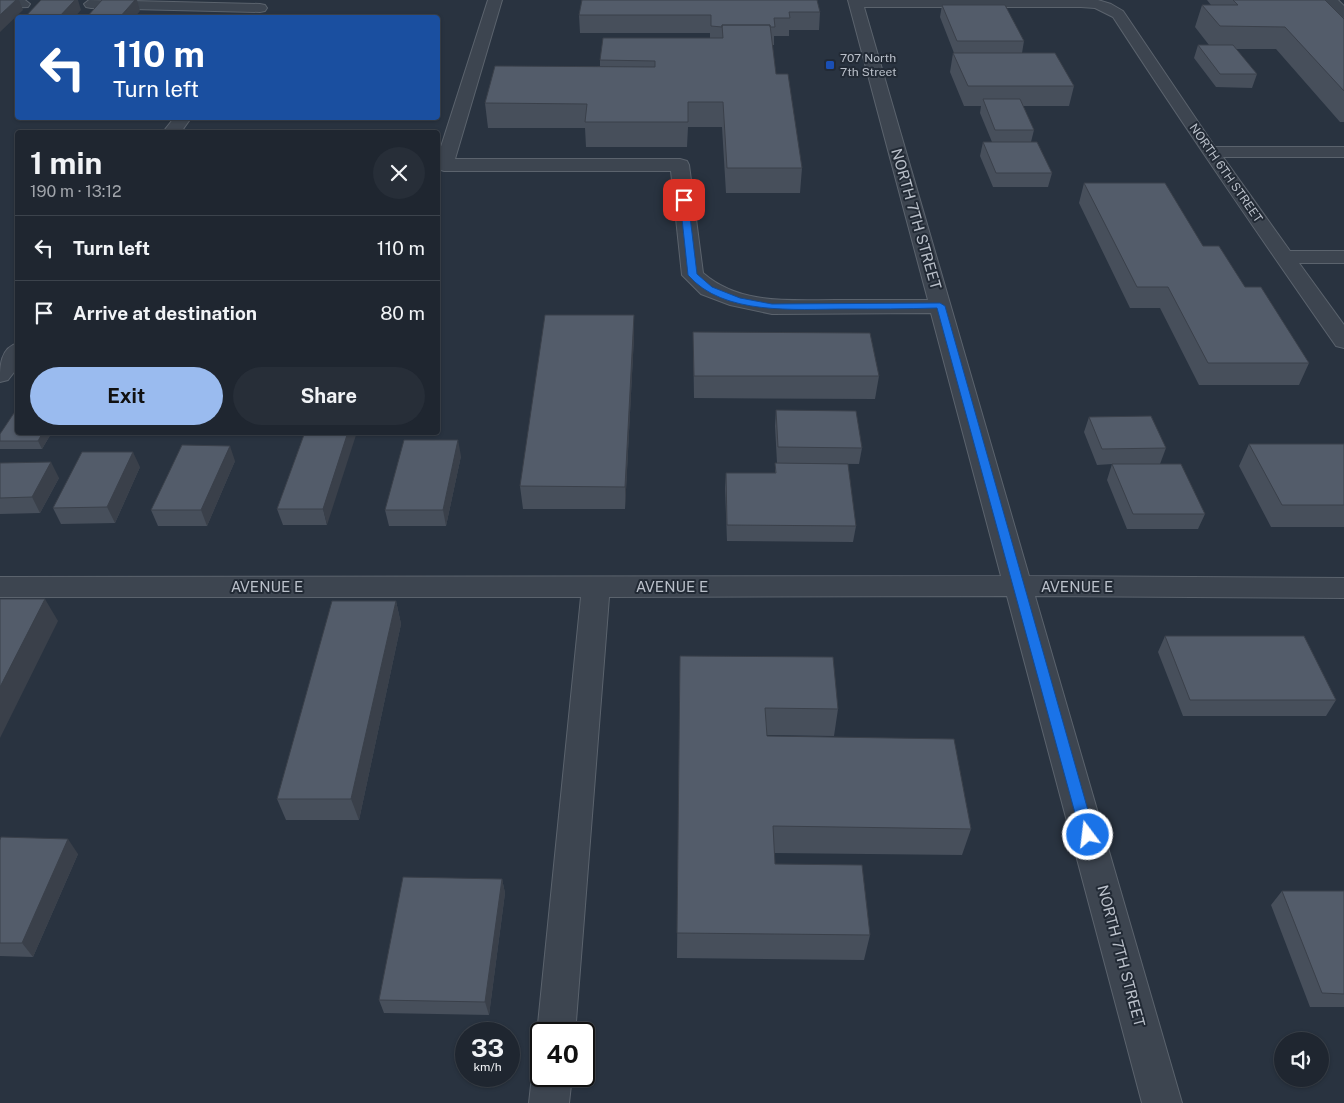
<!DOCTYPE html>
<html lang="en">
<head>
<meta charset="utf-8">
<style>
  body { margin:0; font-family:"Public Sans",sans-serif; background:#272e38; color:#f1f3f6; height:100vh; display:flex; flex-direction:column; font-size:19px; white-space:nowrap }
  * { box-sizing:border-box; margin:0 }
  p { font-size:16px; color:#a1a5ab }
  .icon { flex:none; width:28px; height:28px; fill:none; stroke:currentColor; stroke-width:2; stroke-linecap:round; stroke-linejoin:round }
  .map { position:relative; flex:1; overflow:hidden }
  .details { position:absolute; left:15px; top:130px; width:425px; height:305px; display:flex; flex-direction:column; background:#1f2630; border-radius:5px; box-shadow:0 1px 4px #0004,0 0 0 1px #3c434c }
  .details>* { flex:none }
  .top-card { position:absolute; left:15px; top:15px; width:425px; height:105px; border-radius:5px; box-shadow:0 1px 4px #0004,0 0 0 1px #3c434c; background:#1a4fa0; color:#fff; overflow:hidden }
  .controls { position:absolute; left:1274px; top:1032px; display:grid; gap:10px }
  .controls a { display:grid; place-items:center; width:55px; height:55px; border-radius:50%; background:#1f2630; box-shadow:0 1px 4px #0004,0 0 0 1px #3c434c; font-size:25px }
  .speed { position:absolute; left:455px; top:1022px; display:flex; gap:10px; font-size:25px; font-weight:700; text-align:center }
  .speed>* { display:grid; place-content:center; width:65px; height:65px; border-radius:50%; background:#1f2630; box-shadow:0 1px 4px #0004,0 0 0 1px #3c434c; line-height:1 }
  .speed small { font-size:12px; font-weight:400 }
  .speed .limit { border:2px solid #111; border-radius:8px; background:#fff; color:#111 }
  .pin { position:absolute; display:grid; place-items:center; width:42px; height:42px; color:#fff; margin:-21px; border-radius:10px; box-shadow:0 2px 8px #0006 }
  .me { position:absolute; width:55px; margin:-28px; rotate:345deg; stroke-linejoin:round; filter:drop-shadow(0 0 4px #0008) }
  .turn { display:flex; align-items:center; gap:18px; height:105px; padding:0 15px; font-size:22px }
  .turn .icon { width:65px; height:65px; stroke-width:2.5 }
  .turn b { display:block; font-size:35px; line-height:42px }
  .round { display:grid; place-items:center; flex:none; width:52px; height:52px; border-radius:26px; background:#272e38 }
  .head { display:flex; align-items:center; justify-content:space-between; height:85px; padding:0 15px }
  h1 { font-size:30px; font-weight:700; line-height:38px }
  .cta { display:flex; gap:10px; margin-top:auto; padding:10px 15px }
  .cta a { flex:1; height:58px; border-radius:30px; background:#9abbef; color:#111; font-size:20px; font-weight:700; line-height:58px; text-align:center }
  .cta a+a { background:#272e38; color:#f1f3f6 }
  ul { padding:0; list-style:none }
  li { display:flex; align-items:center; gap:15px; height:65px; padding:0 15px; border-top:1px solid #3c434c }
  li div { flex:1 }
  li b { display:block; font-size:19px }
  li em { font-style:normal }
  .map>svg:first-child { display:block }
</style>
</head>
<body>
<div class="map">
<svg width="1344" height="1103" viewBox="0 0 1344 1103">
  <rect width="100%" height="100%" fill="#293340"/>
  <g fill="none" stroke-linecap="round" stroke-linejoin="round">
    <!-- minor casing -->
    <g stroke="#5b636d" stroke-width="2">
      <path id="minor" d="M0 0H25L30 4 28 7 0 8Z
        M89 0 260 4 265 5 267 8 265 11 260 12 91 8 86 7 84 4Z
        M488 0H502L455 159H680L687 161 689 165 703 273C740 305 789 300 835 300 866 300 897 300 928 300L848 0H1098L1111 4 1123 11 1215 147H1344V157H1223L1290 251H1344V263H1299L1344 325V348L1336 346C1260 237 1185 128 1113 17L1095 8 1081 7H864L1029 576 1344 578V598L1035 596 1182 1103H1142L1007 596 609 597 575 1034H541V1045L537 1034 581 597H0V577L1001 576 931 313 772 314 730 305 701 294 682 275 671 171H444L438 169V156Z
        M1322 0H1338L1344 6V18L1339 17Z
        M174 118H191L181 132H163Z
        M18 343V367L8 380 0 382C0 366 0 348 18 343Z
        M541 1061V1076H572L569 1103H529L532 1076 538 1062Z"/>
    </g>
    <!-- minor -->
    <use href="#minor" fill="#3d4550" fill-rule="evenodd"/>
  </g>
  <!-- wall -->
  <path fill="#474f5b" d="M582 0 820 12 819 30H789V36H774V45H772L776 74 802 168 800 193H726L722 127H688L687 147H586L585 128H488L485 103 600 66V60L710 38V33H580L579 15Z
    M1207 0H1325L1344 19V122H1340L1276 49H1236L1257 74 1252 88 1216 87 1194 58 1198 45H1209L1195 27 1202 5H1211Z
    M942 5 1024 41 1022 53 1074 86 1069 106H1023L1034 130 1031 142 1052 173 1048 187H993L980 156 983 142H992L980 113 981 106H964L950 72 953 53H954L940 17Z
    M1084 183 1203 246 1245 287 1309 363 1299 385H1199L1160 308H1130L1079 203Z
    M693 332 879 376 875 399 694 398Z
    M634 336 625 509H523L520 486Z
    M776 410 862 448 859 464 777 463 775 426Z
    M1089 417 1166 448 1160 464 1205 514 1198 529H1127L1107 480 1112 464 1097 465 1084 432Z
    M52 432 42 449H0V434Z
    M305 432 327 525H283L277 509Z
    M1249 444H1344V527H1271L1239 466Z
    M461 456 446 526H389L385 510Z
    M235 461 207 526H158L151 510Z
    M0 463 59 478 40 513 0 514Z
    M775 463 856 526 853 542 727 541 725 488 726 473H775Z
    M140 467 115 523 61 524 53 508Z
    M396 601 401 624 359 820H286L277 799Z
    M1165 636 1336 700 1326 716H1183L1158 652Z
    M680 656 838 709 834 736 767 735V736L971 829 962 855 774 853 775 864 870 935 864 960 677 958Z
    M0 840 78 854 33 957 0 956Z
    M502 879 505 893 489 1015 384 1013 379 1000Z
    M1282 891H1344V1007H1310L1271 905Z"/>
  <!-- shaded-wall -->
  <path fill="#3a404a" d="M16 0H19L23 10 0 32V15Z
    M75 0H78L81 10 74 18H58Z
    M135 0H137L140 11 134 18H119Z
    M634 315V336L625 509V487Z
    M43 432H52L42 449 38 441Z
    M348 432H357L327 525 323 509Z
    M458 440 461 456 446 526 443 510Z
    M230 446 235 461 207 526 201 510Z
    M133 452 140 467 115 523 107 507Z
    M51 462 59 478 40 513 32 497Z
    M45 599 58 621 0 738V687Z
    M396 601 401 624 359 820 351 799Z
    M68 839 78 854 33 957 22 943Z
    M502 879 505 893 489 1015 485 1002Z"/>
  <!-- building -->
  <path fill="#535c6a" stroke="#3a404a" d="M0 0H16L0 15Z
    M41 0H75L58 18H24Z
    M102 0H135L119 18H86Z
    M582 0H817L820 12H789L790 18H774L775 27H770V25H722V27L711 26V15H579Z
    M1233 0H1325L1344 19V91L1285 27 1220 26 1202 5H1238Z
    M942 5H1005L1024 41H957Z
    M722 25H770L776 74H788L802 168H727L723 102H688V122H585L587 104 485 103 495 66 655 67V61L600 60 603 38H723Z
    M1198 45H1233L1257 74H1220Z
    M953 53H1055L1074 86H968Z
    M983 99H1020L1034 130H995Z
    M983 142H1037L1052 173H996Z
    M1084 183H1165L1203 246H1219L1245 287H1261L1309 363H1208L1168 287H1137Z
    M545 315H634L625 487 520 486Z
    M693 332 870 333 879 376H694Z
    M18 407V432H43L38 441H0V434Z
    M776 410 856 411 862 448 778 447Z
    M1151 416 1166 448 1102 449 1089 417Z
    M305 432H348L323 509H277Z
    M404 440H458L443 510H385Z
    M1249 444H1344V505H1282Z
    M182 445 230 446 201 510H151Z
    M82 452H133L107 507 53 508Z
    M51 462 32 497 0 498V463Z
    M775 463 848 464 856 526 727 525 726 473H776Z
    M1112 464H1181L1205 514H1133Z
    M0 599H45L0 687Z
    M332 601H396L351 799H277Z
    M1165 636H1304L1336 700H1190Z
    M680 656 833 657 838 709 765 708 767 736 954 739 971 829 773 826 775 864 862 865 870 935 677 933Z
    M1 837 68 839 22 943H0V840Z
    M403 877 502 879 485 1002 379 1000Z
    M1282 891H1344V994L1322 993Z"/>
  <!-- route -->
  <path fill="#1a73e8" stroke="#114b97" d="M684 198 688 200 697 274 712 287 740 298 772 304 940 303 945 306 1095 835 1093 840 1088 841 1083 840 1081 835 937 308C906 309 875 309 845 309 796 309 723 316 688 275L680 200Z"/>
  <!-- markers -->
  <rect fill="#1a4fb4" stroke="#222a35" stroke-width="2" x="825" y="60" width="10" height="10" rx="2.5"/>
  <g text-anchor="middle" stroke-width="4" stroke-linejoin="round" paint-order="stroke">
    <!-- far-poi labels -->
    <g font-size="12" fill="#bac0ca" stroke="#222a35" text-anchor="start">
      <text x="840" y="62">707 North<tspan x="840" dy="14">7th Street</tspan></text>
    </g>
    <!-- far-street labels -->
    <g font-size="12" fill="#bac0ca" stroke="#222a35">
      <text transform="translate(1226 173) rotate(55)" y="4">NORTH 6TH STREET</text>
    </g>
    <!-- street labels -->
    <g font-size="15" fill="#bac0ca" stroke="#222a35">
      <text transform="translate(916 219) rotate(74)" y="5">NORTH 7TH STREET</text>
      <text x="267" y="592">AVENUE E</text>
      <text x="672" y="592">AVENUE E</text>
      <text x="1077" y="592">AVENUE E</text>
      <text transform="translate(1121 956) rotate(75)" y="5">NORTH 7TH STREET</text>
    </g>
  </g>
</svg>
<div class="controls">
<a><svg class="icon" aria-label="sound" viewBox="0 0 24 24"><path d="M4 9h4l5-4v14l-5-4H4zM17 9q2 3 0 6"/></svg></a>
</div>
<div class="speed"><div>33<small>km/h</small></div><div class="limit">40</div></div>
<div class="pin" style="left:684px;top:200px;background:#d93025"><svg class="icon" aria-label="arrive" viewBox="0 0 24 24"><path d="M6 21V4h12l-3 4 3 4H6"/></svg></div>
<svg class="me" style="left:1088px;top:835px" viewBox="-20 -20 40 40"><circle r="17" fill="#1a73e8" stroke="#fff" stroke-width="3"/><path d="M0-11L8 9 0 5-8 9z" fill="#fff"/></svg>
<div class="top-card">
<div class="turn"><svg class="icon" aria-label="left" viewBox="0 0 24 24"><path d="M17 20v-9H6M10 6l-5 5 5 5"/></svg><div><b>110 m</b>Turn left</div></div>
</div>
<section class="details">
<div class="head"><div><h1>1 min</h1><p>190 m · 13:12</p></div><a class="round"><svg class="icon" aria-label="close" viewBox="0 0 24 24"><path d="M6 6l12 12M18 6L6 18"/></svg></a></div>
<ul>
<li><svg class="icon" aria-label="left" viewBox="0 0 24 24"><path d="M17 20v-9H6M10 6l-5 5 5 5"/></svg><div><b>Turn left</b></div><em>110 m</em></li>
<li><svg class="icon" aria-label="arrive" viewBox="0 0 24 24"><path d="M6 21V4h12l-3 4 3 4H6"/></svg><div><b>Arrive at destination</b></div><em>80 m</em></li>
</ul>
<div class="cta"><a>Exit</a><a>Share</a></div>
</section>
</div>
</body>
</html>
